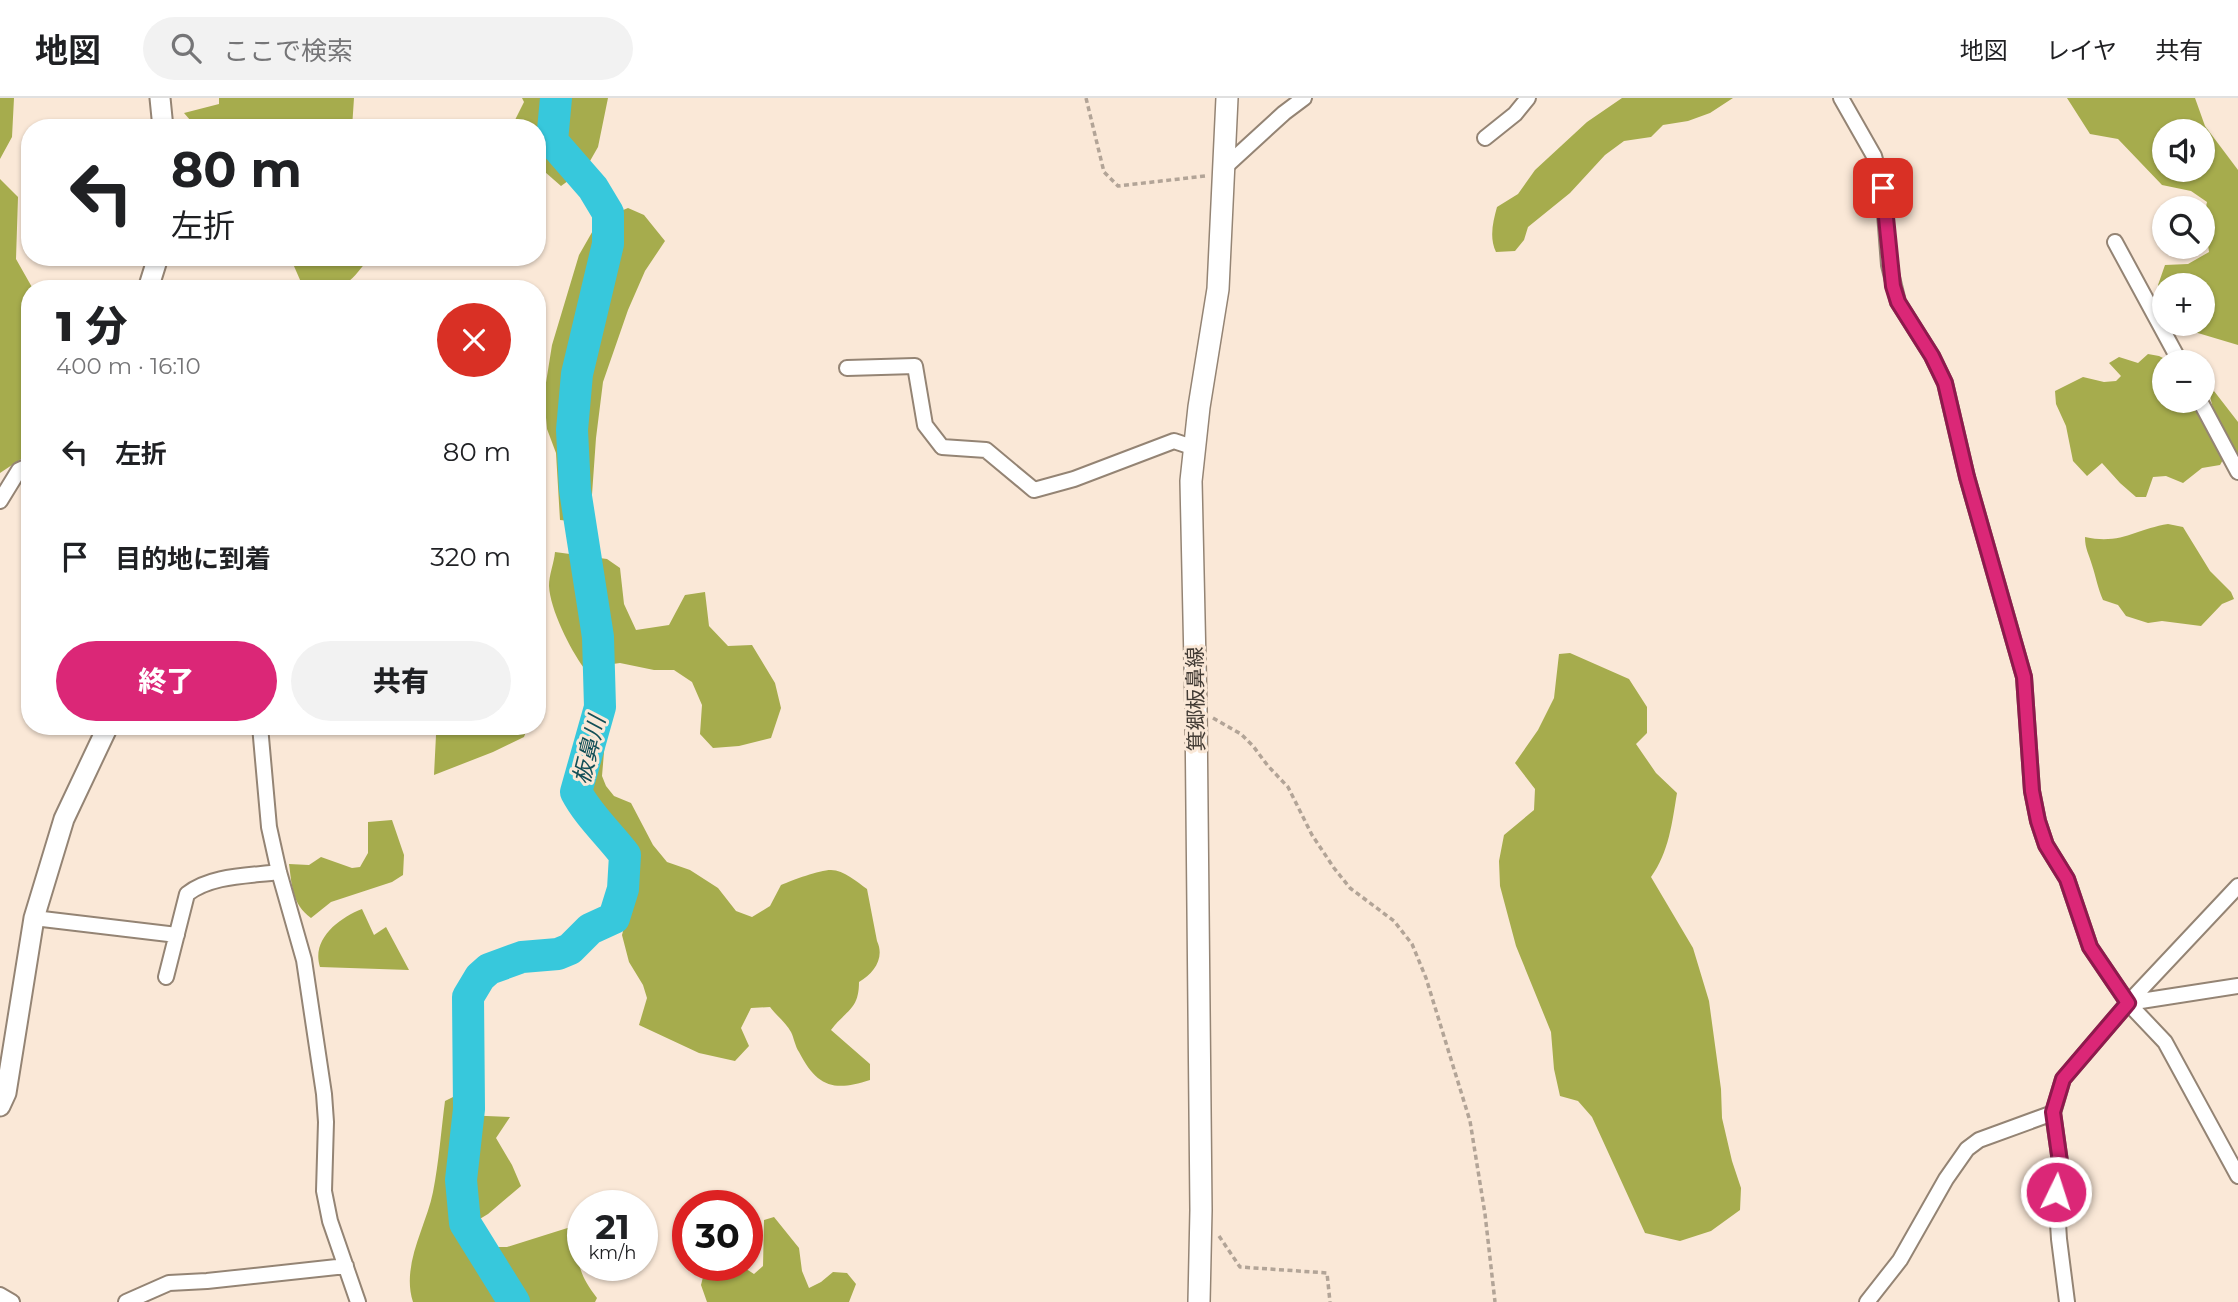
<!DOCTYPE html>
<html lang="ja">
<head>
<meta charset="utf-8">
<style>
  body { margin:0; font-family:Montserrat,"Noto Sans JP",sans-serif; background:#f2f2f2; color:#202124; height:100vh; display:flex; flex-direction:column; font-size:26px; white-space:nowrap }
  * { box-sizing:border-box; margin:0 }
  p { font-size:23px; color:#757577 }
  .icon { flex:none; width:38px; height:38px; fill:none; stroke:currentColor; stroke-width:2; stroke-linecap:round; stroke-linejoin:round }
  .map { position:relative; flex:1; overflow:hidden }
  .drawer { position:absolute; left:21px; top:182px; width:525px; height:455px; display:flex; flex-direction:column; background:#fff; border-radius:28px; box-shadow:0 2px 5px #0004 }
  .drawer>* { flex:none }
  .hud { position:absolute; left:21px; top:21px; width:525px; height:147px; border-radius:28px; box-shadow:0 2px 5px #0004; background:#fff; color:#202124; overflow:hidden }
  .tools { position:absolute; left:2152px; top:21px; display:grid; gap:14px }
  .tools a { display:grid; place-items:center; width:63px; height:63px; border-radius:50%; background:#fff; box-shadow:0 2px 5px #0004; font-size:35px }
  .speed { position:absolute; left:567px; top:1092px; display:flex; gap:14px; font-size:35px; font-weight:700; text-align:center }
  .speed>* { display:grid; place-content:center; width:91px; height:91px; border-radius:50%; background:#fff; box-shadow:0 2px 5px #0004; line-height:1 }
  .speed small { font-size:18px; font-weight:400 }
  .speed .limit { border:10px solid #d22; background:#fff; color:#111 }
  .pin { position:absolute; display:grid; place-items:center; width:60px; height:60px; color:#fff; margin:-30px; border-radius:14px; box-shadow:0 4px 10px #0006 }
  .me { position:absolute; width:77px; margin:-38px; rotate:4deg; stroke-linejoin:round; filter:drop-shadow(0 0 5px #0008) }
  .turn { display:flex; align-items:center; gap:24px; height:147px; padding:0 35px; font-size:32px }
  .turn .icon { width:91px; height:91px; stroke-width:2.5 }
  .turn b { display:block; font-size:49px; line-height:60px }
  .round { display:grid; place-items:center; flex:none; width:74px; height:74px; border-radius:37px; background:#f2f2f2 }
  .overview { display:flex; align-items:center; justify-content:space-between; height:119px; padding:0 35px }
  h1 { font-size:42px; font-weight:800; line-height:52px }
  .button { display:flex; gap:14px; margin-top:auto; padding:14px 35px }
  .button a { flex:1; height:80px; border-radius:42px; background:#db2777; color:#fff; font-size:28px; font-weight:800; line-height:80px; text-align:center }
  .button a+a { background:#f2f2f2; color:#202124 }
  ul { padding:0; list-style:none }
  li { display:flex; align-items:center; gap:21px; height:105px; padding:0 35px }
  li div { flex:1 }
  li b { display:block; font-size:26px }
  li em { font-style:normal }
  header { display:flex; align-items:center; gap:42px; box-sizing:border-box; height:98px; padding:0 35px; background:#fff; border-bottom:2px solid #e0e0e0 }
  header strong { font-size:33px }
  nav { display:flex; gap:38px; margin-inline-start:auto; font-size:24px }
  .search { width:490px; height:63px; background:#f2f2f2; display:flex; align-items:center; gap:18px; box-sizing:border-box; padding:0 24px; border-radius:38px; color:#757577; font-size:26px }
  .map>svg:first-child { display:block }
</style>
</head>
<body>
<header>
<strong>地図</strong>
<div class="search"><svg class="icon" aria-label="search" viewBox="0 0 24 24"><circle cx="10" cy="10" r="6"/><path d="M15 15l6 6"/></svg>ここで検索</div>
<nav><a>地図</a><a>レイヤ</a><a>共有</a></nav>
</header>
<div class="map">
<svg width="2238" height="1204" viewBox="0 0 2238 1204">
  <rect width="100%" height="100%" fill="#fae8d7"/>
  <!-- forest -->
  <path fill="#a6ac4d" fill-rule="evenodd" d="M0 0H14L12 39 0 61Z
    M219 0H354L352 30H197L184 15 219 6Z
    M522 0H608L598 49 586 70 561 88 537 67V30H511L524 4Z
    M1622 0H1733L1710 15 1688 23 1663 27 1651 39 1624 43 1605 57 1570 95 1528 129 1524 142 1515 153 1496 154C1489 139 1493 124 1497 109L1518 96 1535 72 1587 24Z
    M2067 0H2195L2205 28 2238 72V247L2171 227 2203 226V187H2165V208L2158 187 2165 167 2188 166 2209 154 2204 117 2207 104 2191 93 2162 87 2118 41 2090 36ZM2165 33H2203V72H2165Z
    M0 81 18 99 16 161 33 191H30V355L0 375Z
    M628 110 644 117 665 143 645 173 628 212 603 284 596 340 590 425 560 422 556 355 547 331 544 297 552 247 579 157 599 122Z
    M290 159H370C344 192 345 191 304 191Z
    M2148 256 2159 258 2171 264H2165V303H2193L2224 360 2220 367 2202 370 2183 385 2166 378 2153 379 2146 399H2136L2120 385 2102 365 2087 378 2073 363 2066 328 2056 306 2055 293 2083 279 2104 284 2116 283 2121 278 2109 265 2119 259 2138 265Z
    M2214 293 2238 324V356L2223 333 2213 311 2210 298Z
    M2168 426 2183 429 2210 473 2231 494 2234 501 2222 506 2201 528 2162 523 2148 525 2126 518 2118 507 2103 502C2098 491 2096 479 2092 467 2089 456 2085 451 2085 439 2121 447 2136 431 2168 426Z
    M555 454 607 461 620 470 624 506 636 532 669 527 685 497 705 494 709 528 728 548 752 547 775 585 781 610 771 640 739 648 713 650 700 636 702 607 692 584 674 572H654L620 565 584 570C570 551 550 511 549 488 549 477 554 465 555 454Z
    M1570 555 1629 581 1647 609V635L1636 646 1656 675 1677 695C1672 725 1669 754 1651 779L1693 850 1709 903 1721 991 1722 1020 1732 1063 1741 1090 1740 1112 1711 1133 1680 1143 1645 1135 1592 1019 1578 1003 1560 998 1554 971 1551 934 1516 848 1500 788 1499 763 1504 737 1534 712 1535 691 1515 665 1538 632 1554 600 1559 556Z
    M595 593 609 595 602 678 606 688 614 698 631 705 653 747 667 764 690 772 718 790 736 813 752 819 770 808 781 787C793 782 819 772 831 772 844 772 857 784 867 791L877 843C885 860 874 875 859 884 859 912 846 912 831 932L870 966V982C834 994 817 989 799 954 795 948 794 940 791 934 786 925 776 917 770 909L751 910 741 930 749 948 735 963 699 955 639 927 647 900 643 887 629 864 622 837 637 781 639 760 611 721 589 696 584 672 587 624Z
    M427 628H528L524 639 493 654 434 677 436 637Z
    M392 722 404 757 403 777 392 784 331 804 311 820C292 806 292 788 289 766L309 767 321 759 352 770 360 769 368 755V724Z
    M362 811 374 837 386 829 409 872 320 869C311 841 339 820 362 811Z
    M459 996 463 1017 510 1019 496 1040 512 1067 521 1088 488 1116 460 1133 471 1149H507L577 1127C578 1162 575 1171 597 1200L595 1204H413C401 1167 426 1129 433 1094 439 1064 441 1033 445 1003Z
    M774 1119 799 1150 802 1173 809 1190 821 1184 833 1174 847 1175 856 1186 849 1204H707L701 1187 706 1167H740L754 1176 763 1168 764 1122Z"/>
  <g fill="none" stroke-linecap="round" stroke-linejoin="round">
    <!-- river -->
    <path stroke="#37c8dc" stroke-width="32" d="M514 1204 465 1125 461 1082 469 1011 468 899 480 879 489 871 522 859 558 856 570 851 590 831 614 820 623 791 625 757C609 736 588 717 576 694L600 609 598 539 575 392 572 332 577 276 608 146V115L593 90 552 43 556 0"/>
    <!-- minor casing -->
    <g stroke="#948474" stroke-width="18">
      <path id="minor" d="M1841 0 1874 58 1883 90 1889 167 1898 204 1932 258 1945 285 1967 379 2024 579 2032 693 2038 723 2046 747 2067 781 2090 849 2128 905 2165 944 2238 1078
        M1485 40 1515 16 1528 0
        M1225 69 1284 15 1304 0
        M2115 144 2180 264
        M847 270 915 268 925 327 942 349 986 352 1034 392 1074 381 1174 343 1195 350
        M2200 303 2238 374
        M0 403 19 372 30 367
        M260 628 269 729 279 774 304 862 324 996 326 1024 324 1093 330 1123 358 1204
        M34 820 177 837
        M166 879 187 796C211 777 249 778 279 774
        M2128 905 2238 788
        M0 1197 12 1204
        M126 1204 169 1185 207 1183 346 1168
        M1867 1204 1900 1162 1946 1081 1967 1051 1979 1042 2053 1015
        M2067 1204 2059 1141 2056 1094 2060 1064 2053 1015 2063 981 2128 905 2238 888"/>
    </g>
    <!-- tertiary casing -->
    <g stroke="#948474" stroke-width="23">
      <path id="tertiary" d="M160 0 163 30
        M148 191 158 159
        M0 1008 6 995 34 820 64 721 108 628"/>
    </g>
    <!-- secondary casing -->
    <g stroke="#948474" stroke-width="24">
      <path id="secondary" d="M1199 1204 1201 1112 1196 610 1191 383 1199 309 1218 191 1227 0"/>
    </g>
    <!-- path -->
    <path stroke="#b2a497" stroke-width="3.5" stroke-dasharray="5 3.5" stroke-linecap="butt" d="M1086 0 1104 74 1118 88 1205 78
      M1213 620 1241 636 1253 648 1268 668 1288 689 1312 737 1334 770 1350 790 1394 823 1412 846 1426 880 1470 1023 1485 1116 1495 1204
      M1219 1138 1240 1169 1327 1175 1330 1204"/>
    <!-- minor -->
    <use href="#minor" stroke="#fff" stroke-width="14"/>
    <!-- tertiary -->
    <use href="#tertiary" stroke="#fff" stroke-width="19"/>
    <!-- secondary -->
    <use href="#secondary" stroke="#fff" stroke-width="21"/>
  </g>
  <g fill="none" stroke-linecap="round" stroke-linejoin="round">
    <!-- route casing -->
    <g stroke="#8e194d" stroke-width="18">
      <path id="route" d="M1883 90 1893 188 1898 204 1932 258 1945 285 1967 379 2024 579 2032 693 2038 723 2046 747 2067 781 2090 849 2128 905 2063 981 2053 1014 2060 1064 2056 1094"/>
    </g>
    <!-- route -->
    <use href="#route" stroke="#db2777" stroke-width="12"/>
  </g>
  <g text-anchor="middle" stroke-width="6" stroke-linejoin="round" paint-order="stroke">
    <!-- street labels -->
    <g font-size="21" fill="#423b34" stroke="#fae8d7">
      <text transform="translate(1196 601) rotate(-91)" y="7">箕郷板鼻線</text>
    </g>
    <!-- water labels -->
    <g font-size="23" font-style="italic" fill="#134f57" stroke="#fae8d7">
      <text transform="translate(589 652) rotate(-76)" y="8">板鼻川</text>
    </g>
  </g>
</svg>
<div class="tools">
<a><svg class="icon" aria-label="sound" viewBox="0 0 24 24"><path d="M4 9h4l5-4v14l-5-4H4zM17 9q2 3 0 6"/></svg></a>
<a><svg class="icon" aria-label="search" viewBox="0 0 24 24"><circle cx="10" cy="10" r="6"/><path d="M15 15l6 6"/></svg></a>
<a>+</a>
<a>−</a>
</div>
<div class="speed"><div>21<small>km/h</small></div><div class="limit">30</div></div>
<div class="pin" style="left:1883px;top:90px;background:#d93025"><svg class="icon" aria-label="arrive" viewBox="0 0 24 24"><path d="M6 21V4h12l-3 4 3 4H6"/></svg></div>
<svg class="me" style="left:2056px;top:1094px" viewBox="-20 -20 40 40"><circle r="17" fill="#db2777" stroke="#fff" stroke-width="3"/><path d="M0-11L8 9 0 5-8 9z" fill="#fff"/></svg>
<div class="hud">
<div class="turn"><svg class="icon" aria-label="left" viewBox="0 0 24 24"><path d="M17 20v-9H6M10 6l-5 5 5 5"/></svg><div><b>80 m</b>左折</div></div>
</div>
<section class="drawer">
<div class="overview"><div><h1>1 分</h1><p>400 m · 16:10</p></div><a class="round" style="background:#d93025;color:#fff"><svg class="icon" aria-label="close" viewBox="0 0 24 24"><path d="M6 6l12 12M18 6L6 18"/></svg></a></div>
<ul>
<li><svg class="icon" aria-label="left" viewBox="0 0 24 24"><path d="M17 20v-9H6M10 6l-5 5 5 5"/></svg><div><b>左折</b></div><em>80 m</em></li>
<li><svg class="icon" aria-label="arrive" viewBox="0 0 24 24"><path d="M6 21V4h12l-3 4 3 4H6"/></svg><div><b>目的地に到着</b></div><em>320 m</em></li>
</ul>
<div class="button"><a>終了</a><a>共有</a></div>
</section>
</div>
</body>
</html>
